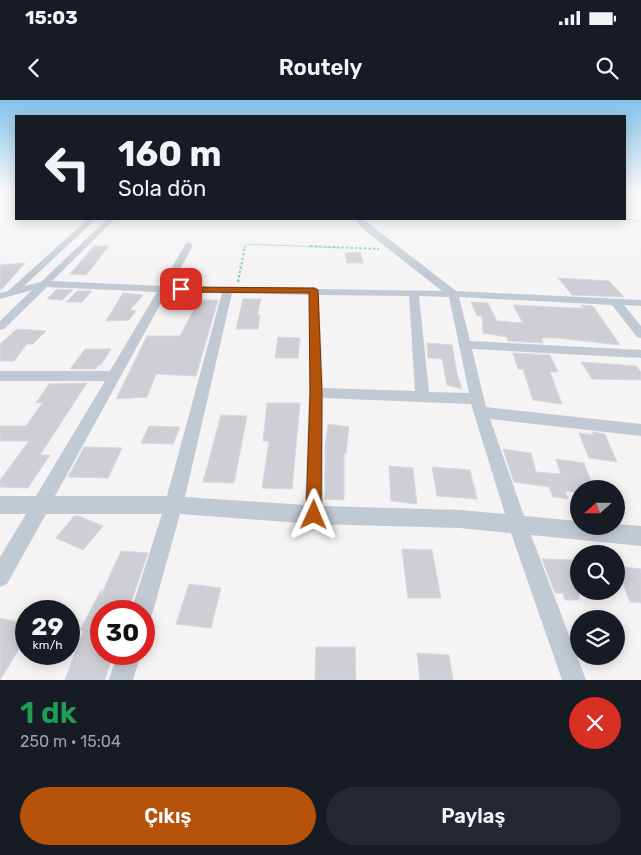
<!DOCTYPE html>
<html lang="tr">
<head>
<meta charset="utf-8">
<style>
  body { margin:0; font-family:Rubik,sans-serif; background:#242831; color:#f1f3f6; height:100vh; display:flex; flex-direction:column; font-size:19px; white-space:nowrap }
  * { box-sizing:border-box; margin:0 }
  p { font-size:16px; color:#9ea1a6 }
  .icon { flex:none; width:28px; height:28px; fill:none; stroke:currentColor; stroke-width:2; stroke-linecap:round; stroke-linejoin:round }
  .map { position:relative; height:580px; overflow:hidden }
  .sheet { display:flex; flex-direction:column; background:#171b24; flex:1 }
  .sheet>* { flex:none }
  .top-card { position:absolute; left:15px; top:15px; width:611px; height:105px; border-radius:0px; box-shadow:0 2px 12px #0003; background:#171b24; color:#f1f3f6; overflow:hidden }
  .needle { width:32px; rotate:249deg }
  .tools { position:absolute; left:570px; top:380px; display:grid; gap:10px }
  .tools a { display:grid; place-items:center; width:55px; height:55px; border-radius:50%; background:#171b24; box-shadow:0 2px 12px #0003; font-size:25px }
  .speed { position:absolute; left:15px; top:500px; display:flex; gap:10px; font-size:25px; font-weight:700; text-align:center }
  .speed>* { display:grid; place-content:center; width:65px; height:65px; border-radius:50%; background:#171b24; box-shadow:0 2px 12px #0003; line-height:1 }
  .speed small { font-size:12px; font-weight:400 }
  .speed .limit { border:8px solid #d22; background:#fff; color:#111 }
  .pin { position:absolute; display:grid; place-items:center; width:42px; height:42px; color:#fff; margin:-21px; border-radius:10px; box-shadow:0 2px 8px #0006 }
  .me { position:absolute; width:55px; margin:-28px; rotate:1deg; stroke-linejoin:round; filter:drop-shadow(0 0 4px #0008) }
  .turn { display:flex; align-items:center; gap:18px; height:105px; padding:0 20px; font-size:22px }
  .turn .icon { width:65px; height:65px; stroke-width:2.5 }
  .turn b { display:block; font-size:35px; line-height:42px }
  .round { display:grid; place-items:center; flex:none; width:52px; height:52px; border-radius:26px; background:#242831 }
  .overview { display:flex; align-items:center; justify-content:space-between; height:85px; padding:0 20px }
  h1 { font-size:30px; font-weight:600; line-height:38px; color:#1e9e55 }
  .primary-button { display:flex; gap:10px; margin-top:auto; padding:10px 20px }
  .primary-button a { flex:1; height:58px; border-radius:30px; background:#b45309; color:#fff; font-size:20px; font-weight:600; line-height:58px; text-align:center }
  .primary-button a+a { background:#242831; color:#f1f3f6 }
  .status { display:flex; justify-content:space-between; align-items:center; height:35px; padding:0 25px; background:#171b24; direction:ltr }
  .status svg { height:14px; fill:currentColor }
  header { display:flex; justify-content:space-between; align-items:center; height:65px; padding:0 20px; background:#171b24; font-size:22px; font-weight:600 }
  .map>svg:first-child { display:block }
</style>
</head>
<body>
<div class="status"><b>15:03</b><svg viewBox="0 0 49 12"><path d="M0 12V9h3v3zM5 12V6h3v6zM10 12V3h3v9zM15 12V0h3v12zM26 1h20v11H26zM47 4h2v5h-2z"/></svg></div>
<header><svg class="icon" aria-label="back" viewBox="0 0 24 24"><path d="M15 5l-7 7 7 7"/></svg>Routely<svg class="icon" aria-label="search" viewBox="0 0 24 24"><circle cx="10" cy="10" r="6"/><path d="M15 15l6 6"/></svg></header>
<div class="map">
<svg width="641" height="580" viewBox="0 0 641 580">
  <rect width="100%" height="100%" fill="#f5f3f3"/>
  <!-- building -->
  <path fill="#cdcfd5" stroke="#d7d9de" d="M94 146H109L86 175 70 174Z
    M360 152 363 163H347L345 153Z
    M25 163 0 191V165Z
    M558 178 609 181 624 197 572 195Z
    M57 189 73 190 62 200 47 199Z
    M77 191H92L82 202H66Z
    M123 193 143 195 130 210 136 211 129 220 106 221Z
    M243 199H261L257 215H260L258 229H236Z
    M199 200H218L196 276 156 274 147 297 116 299 147 236H180Z
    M471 202 488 203 497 221 523 223 513 205 573 208H584L581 205 593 206 620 245 558 238H542L543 243 508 241 507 237 483 233 482 216H477Z
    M17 229 46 231 33 244H27L14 261H0V244Z
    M278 237 300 238 298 258H275Z
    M427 243 452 245 457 273 462 289 447 285 442 259 428 258Z
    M85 249H111L101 265H98L96 269H70Z
    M513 253 550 255 558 272H550L562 304 533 300 523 269H518Z
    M581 262 636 266 641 272V280L592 279Z
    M87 283 40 355H50L28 388 0 387V380L29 341H0V326H26L43 302 36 303 49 284Z
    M267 303H300L292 389 262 388 269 341H263Z
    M221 315 247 316 234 383 203 382Z
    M328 324 349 327 346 354H344V400L325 399V347Z
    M149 326 180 327 173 344 141 343Z
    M592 332 605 334 617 362 589 358 579 333 593 335Z
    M84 347 122 348 108 378 68 377Z
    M503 349 531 353 536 372 561 374 556 359 584 363 594 389H579V393L565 391 568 399 553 397 549 387 514 382Z
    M389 366 413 368 417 404 391 401Z
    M432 367 470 370 477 399 437 396Z
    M74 416H79L103 426 83 450 56 438Z
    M402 449 432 450 441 498H408Z
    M121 451 148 453 128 511H101V554H113L105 580H65L83 531 80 530 101 490V495Z
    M542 459 572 460 579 474V500H565L563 493H555Z
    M616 466 641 469V503L630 502Z
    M189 484 221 488 211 528 176 524Z
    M0 518 26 524V538L0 580Z
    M316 547H355L356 580H315Z
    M417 553 449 555 453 580H420Z"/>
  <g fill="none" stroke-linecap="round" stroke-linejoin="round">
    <!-- path-far1 -->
    <path stroke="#7ad0a6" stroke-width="1" stroke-dasharray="2 1" stroke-linecap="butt" d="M623 119 641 122
      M245 148 246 144 344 148"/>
    <!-- path -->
    <path stroke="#7ad0a6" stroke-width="2" stroke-dasharray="2.5 2" stroke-linecap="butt" d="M310 146 379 149
      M238 182 245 146"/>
    <!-- minor -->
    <path fill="#c1cad2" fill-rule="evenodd" d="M0 93 16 95V99L0 97Z
      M88 119H96L24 186 41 182 107 119H115L52 181 161 186 185 145 189 142 193 145 171 186 310 188 314 187 318 189 442 191 362 128 355 119H363L456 191 641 200V206L624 205 641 226V238L637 237 612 205 459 197 470 241 641 250V258L472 249 486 307 641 324V336L490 319 524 416 579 421V426H616V424L641 426V446L531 435 586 580H562L511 433 460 428 314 424 180 414 153 511 150 519 144 521V511H131L162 414H46L7 484 0 487V457L26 414H0V396H36L105 281H0V271H110L157 192 47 187 4 229 0 230V221L32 190 0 199V193L8 191ZM167 192 222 193 167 396H55ZM232 193 309 195V293L305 405 185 397ZM319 195 409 196 415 291 323 288ZM419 196 449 197 469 293 429 292ZM323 298 471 304 505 414 460 410 323 406Z
      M117 554H141L133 580H109Z"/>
  </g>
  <!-- sky -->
  <linearGradient id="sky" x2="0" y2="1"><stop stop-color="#85c3ea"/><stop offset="0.53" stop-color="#fafafa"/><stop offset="1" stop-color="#fafafa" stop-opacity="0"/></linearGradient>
  <rect width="641" height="175" fill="url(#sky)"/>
  <!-- route -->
  <path fill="#b45309" stroke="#753606" d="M178 187 314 188 318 190 322 293 321 415 319 420 314 422 308 420 306 415 310 293 309 193 181 192 178 191Z"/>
</svg>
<div class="tools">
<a><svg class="needle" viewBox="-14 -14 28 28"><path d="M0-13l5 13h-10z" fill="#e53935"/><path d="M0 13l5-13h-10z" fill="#9ea1a6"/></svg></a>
<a><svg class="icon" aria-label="search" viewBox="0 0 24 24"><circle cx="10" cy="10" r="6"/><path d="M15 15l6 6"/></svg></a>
<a><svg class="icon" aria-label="layers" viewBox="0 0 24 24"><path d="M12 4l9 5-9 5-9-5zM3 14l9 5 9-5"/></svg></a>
</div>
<div class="speed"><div>29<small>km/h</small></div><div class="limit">30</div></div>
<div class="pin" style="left:181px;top:189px;background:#d93025"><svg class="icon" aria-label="arrive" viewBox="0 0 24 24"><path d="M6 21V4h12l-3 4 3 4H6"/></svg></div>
<svg class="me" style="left:314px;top:415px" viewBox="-20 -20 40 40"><path d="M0-17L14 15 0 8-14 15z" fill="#b45309" stroke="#fff" stroke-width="4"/></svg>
<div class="top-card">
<div class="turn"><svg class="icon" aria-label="left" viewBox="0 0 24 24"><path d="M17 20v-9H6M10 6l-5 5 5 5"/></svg><div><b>160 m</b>Sola dön</div></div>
</div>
</div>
<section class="sheet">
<div class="overview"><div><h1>1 dk</h1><p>250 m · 15:04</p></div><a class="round" style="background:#d93025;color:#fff"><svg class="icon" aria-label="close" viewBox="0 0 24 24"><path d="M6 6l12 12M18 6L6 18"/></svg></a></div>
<div class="primary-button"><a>Çıkış</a><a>Paylaş</a></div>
</section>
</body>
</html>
